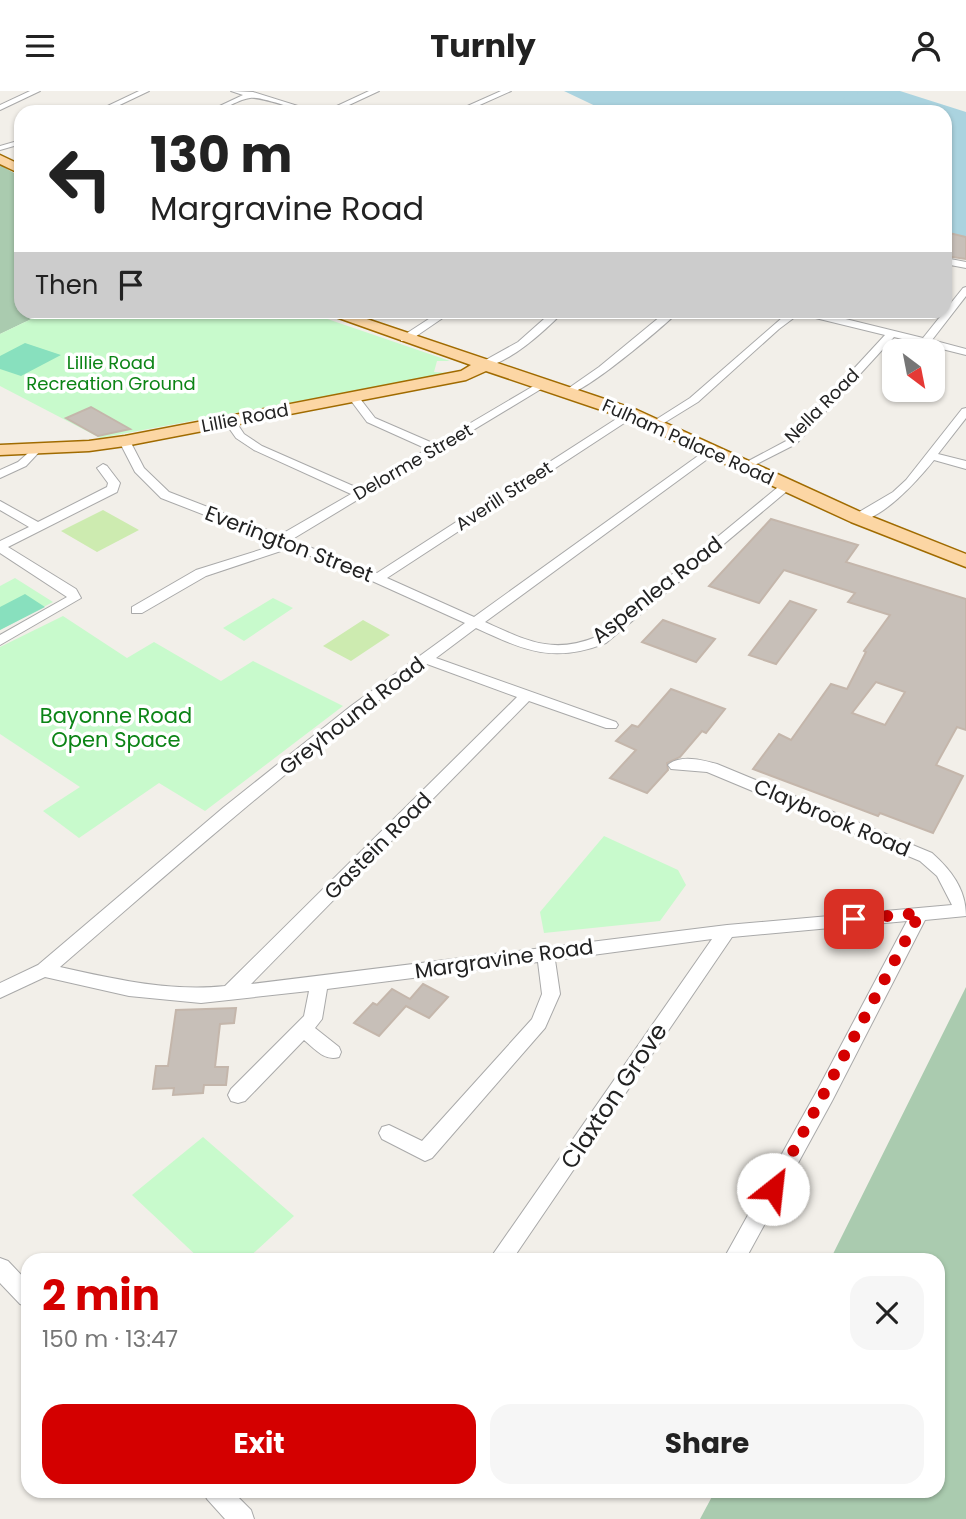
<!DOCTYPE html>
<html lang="en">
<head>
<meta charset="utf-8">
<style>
  body { margin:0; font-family:Poppins,sans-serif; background:#f6f6f6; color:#222; height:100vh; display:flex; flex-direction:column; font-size:26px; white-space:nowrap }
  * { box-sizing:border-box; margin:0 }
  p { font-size:23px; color:#767676 }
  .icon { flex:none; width:38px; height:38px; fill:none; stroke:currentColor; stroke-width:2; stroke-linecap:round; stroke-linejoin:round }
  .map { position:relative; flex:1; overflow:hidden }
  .details { position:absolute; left:21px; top:1162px; width:924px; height:245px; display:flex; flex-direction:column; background:#fff; border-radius:21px; box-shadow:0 2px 5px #0004 }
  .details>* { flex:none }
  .guide { position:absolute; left:14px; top:14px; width:938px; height:214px; border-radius:21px; box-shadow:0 2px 5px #0004; background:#fff; color:#222; overflow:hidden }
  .needle { width:46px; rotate:148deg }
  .controls { position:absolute; left:882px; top:248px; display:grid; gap:14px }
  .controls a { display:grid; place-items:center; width:63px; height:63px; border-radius:14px; background:#fff; box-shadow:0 2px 5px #0004; font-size:35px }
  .pin { position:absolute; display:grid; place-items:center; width:60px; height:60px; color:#fff; margin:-30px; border-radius:14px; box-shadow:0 4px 10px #0006 }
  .me { position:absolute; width:77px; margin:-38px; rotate:29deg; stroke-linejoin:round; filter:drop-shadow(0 0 5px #0008) }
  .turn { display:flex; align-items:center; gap:24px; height:147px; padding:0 21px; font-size:32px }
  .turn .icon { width:91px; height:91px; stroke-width:2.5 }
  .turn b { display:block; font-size:49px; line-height:60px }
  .then { display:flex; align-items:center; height:66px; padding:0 21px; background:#0003; gap:14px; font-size:26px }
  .round { display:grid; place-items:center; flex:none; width:74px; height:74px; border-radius:21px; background:#f6f6f6 }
  .overview { display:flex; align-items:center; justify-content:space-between; height:119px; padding:0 21px }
  h1 { font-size:42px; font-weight:700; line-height:52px; color:#d40000 }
  .cta { display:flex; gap:14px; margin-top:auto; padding:14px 21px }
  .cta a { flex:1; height:80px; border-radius:21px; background:#d40000; color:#fff; font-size:28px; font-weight:700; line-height:80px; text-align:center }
  .cta a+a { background:#f6f6f6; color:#222 }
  header { display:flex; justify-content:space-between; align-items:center; height:91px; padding:0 21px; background:#fff; font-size:32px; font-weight:700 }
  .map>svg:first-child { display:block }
</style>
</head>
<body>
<header><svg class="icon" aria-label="menu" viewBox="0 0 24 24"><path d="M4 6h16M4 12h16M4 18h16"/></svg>Turnly<svg class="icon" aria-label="person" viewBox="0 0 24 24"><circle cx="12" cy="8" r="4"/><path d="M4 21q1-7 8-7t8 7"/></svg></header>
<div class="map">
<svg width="966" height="1428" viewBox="0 0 966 1428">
  <rect width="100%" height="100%" fill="#f2efe9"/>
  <!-- grass -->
  <path fill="#cdebb0" d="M103 419 139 439 97 461 61 440Z
    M363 529 390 544 351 570 323 555Z"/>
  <!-- cemetery -->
  <path fill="#aacbaf" d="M0 74 21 86V220L46 221 0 243Z
    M966 896V1428H700L715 1400H938V1169H830Z"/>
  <!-- park -->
  <path fill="#c8facc" d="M46 221H307L450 270H437L434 281 450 282 100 347 0 295V243Z
    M15 487 53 511 0 539V495Z
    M273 507 293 517 244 550 223 537Z
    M63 525 127 567 154 551 221 590 253 570 343 615 205 720 159 692 79 747 43 720 80 696 0 643V556Z
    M604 745 678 779 686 794 660 830 544 842 540 821Z
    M203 1046 294 1125 246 1169H201L132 1104Z"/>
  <!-- pitch -->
  <path fill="#88e0be" d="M25 252 61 264 21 285 0 278V265Z
    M25 503 45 516 0 539V516Z"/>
  <!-- water -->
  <path fill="#aad3df" d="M572 0H884L966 26V143L945 137V21H622Z"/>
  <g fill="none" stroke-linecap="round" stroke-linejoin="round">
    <!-- river -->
    <path fill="#aad3df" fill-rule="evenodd" d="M564 0H585L630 21H608Z
      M865 0H900L966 21V31L945 24V21H934L883 5 851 13 843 8 846 5Z
      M945 131 966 137V149L945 143Z"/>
  </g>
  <!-- building -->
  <path fill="#c7bfb8" stroke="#c4b6ab" stroke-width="2" fill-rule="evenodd" d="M945 141 966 146V168L945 165Z
    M91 316 130 338 98 345 66 327Z
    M771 428 858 454 846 471 966 508V639L957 636 936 674 963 685 933 742 880 722 878 725 753 678 779 643 791 649 831 593 847 598 866 561 864 560 890 524 848 511 855 502 784 479 759 512 709 495ZM876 591 905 601 885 634 852 622Z
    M790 510 816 519 776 573 749 564Z
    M663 529 715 548 696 571 642 551Z
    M671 598 725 618 706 642 702 640 680 666 667 672 668 679 647 702 610 687 636 659 616 650 632 634 638 636Z
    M423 893 448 906 429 927 406 915 379 945 354 932 373 912 377 914 392 898 410 908Z
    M236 917 234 932 220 933 215 976H228L226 994H204L203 1002 173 1004 174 997 153 998 156 975H168L176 919Z"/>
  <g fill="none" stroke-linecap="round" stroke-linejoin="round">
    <!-- street casing -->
    <g stroke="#a9a9a9" stroke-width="2">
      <path id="street" d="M30 0H40L0 19V14Z
        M139 0H149L105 21H95Z
        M231 0 253 1 317 21C297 21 263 5 250 7 235 9 224 21 207 21L243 4Z
        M369 0H379L334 21H324Z
        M501 0H511L464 21H454Z
        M21 49V53L0 59V55Z
        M945 167 966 171V177L945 173Z
        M966 196V205L932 249 966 258V264L894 246 796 353 749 377 745 379 739 375 788 349 885 244 799 223 779 238 698 311 659 335 649 333 690 307 790 220H813L923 247 963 197Z
        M441 220H453L409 250H401V246Z
        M553 220H564C548 237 505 277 482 275V271L518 251Z
        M667 220H679C664 235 582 305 566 303V299L599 276Z
        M542 290 551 292 291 449 377 482 627 321H635V325L387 487 474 526 709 357H717V361L485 531C525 549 552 564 596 546L783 392 787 391 793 395 606 552C553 573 524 559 476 537L436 567 616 631 618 634 616 637H606L529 610 251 893 727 834 952 814 937 785 920 770 707 681 671 678 668 674C680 663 703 669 717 673L932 762C951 779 966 798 966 825L925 829 832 1010 745 1169H723L818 998 907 830 732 846 512 1169H489L712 848 555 869 560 903 545 937 432 1067 425 1070 382 1048 379 1042 382 1036 389 1034 422 1050 532 928 542 903 538 871 327 898 322 928 315 937 339 956 341 961 339 966C325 971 314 957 304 949L245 1010 238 1012 231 1010 228 1004 231 998 304 925 309 900 201 912 129 905 45 886 0 907V892L38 874 224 716 351 615 465 532 361 485 290 457 206 485 142 522H132V516L196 479 279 453 161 407 135 381 119 350 121 348H129L144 377 169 401 280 444 351 403 254 359 236 347 224 330 226 328H234L244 343 262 355 360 398 427 358 367 331 349 307 350 305H358L375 327 435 353ZM427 573 517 606 225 895C170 901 114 888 60 876 180 772 299 667 427 573Z
        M966 317V327L938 363 966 370V378L934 369C919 388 879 433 854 430V424L893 401 906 389 962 318Z
        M36 355 42 358 26 375 0 387V379L18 371Z
        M103 373 107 375 120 392 117 401 8 456 76 498 81 507 0 554V544L67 506 0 462V450L29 436 0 419V410L38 431 107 396 108 392 97 377Z
        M0 1167 8 1170 28 1191V1216L20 1213 0 1192Z
        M203 1400H232L251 1419 254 1428H225L207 1408Z"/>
    </g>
    <!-- primary casing -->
    <g stroke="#a06b00" stroke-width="3">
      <path id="primary" d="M0 64 21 74V83L0 73Z
        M319 220H343L637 319 865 423 966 463V476L851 431 625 327 486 280 466 289 125 355 89 360 0 364V354L89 350 125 345 461 280 471 274Z"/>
    </g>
    <!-- street -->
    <use href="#street" fill="#fff" fill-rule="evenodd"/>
    <!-- primary -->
    <use href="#primary" fill="#fcd6a4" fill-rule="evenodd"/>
  </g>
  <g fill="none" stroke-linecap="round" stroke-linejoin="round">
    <!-- route -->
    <path stroke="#d40000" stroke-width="12" stroke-dasharray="0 21.6" d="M773 1098 920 822 854 828"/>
  </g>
  <g text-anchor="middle" stroke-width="7" stroke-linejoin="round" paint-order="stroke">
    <!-- far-park labels -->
    <g font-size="18" fill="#0c8416" stroke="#fff">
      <text x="111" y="278">Lillie Road<tspan x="111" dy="21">Recreation Ground</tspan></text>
    </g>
    <!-- far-street labels -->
    <g font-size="18" fill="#222" stroke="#fff">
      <text transform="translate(822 315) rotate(-45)" y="6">Nella Road</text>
      <text transform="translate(245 327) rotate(-11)" y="6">Lillie Road</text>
      <text transform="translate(688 351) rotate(24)" y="6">Fulham Palace Road</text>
      <text transform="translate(413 371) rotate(-30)" y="6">Delorme Street</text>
      <text transform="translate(504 405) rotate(-33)" y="6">Averill Street</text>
    </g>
    <!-- street labels -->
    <g font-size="21" fill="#222" stroke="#fff">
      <text transform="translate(289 453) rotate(21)" y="7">Everington Street</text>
      <text transform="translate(657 499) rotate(-38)" y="7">Aspenlea Road</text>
      <text transform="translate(352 625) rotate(-38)" y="7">Greyhound Road</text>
      <text transform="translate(832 727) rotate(23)" y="7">Claybrook Road</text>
      <text transform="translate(378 755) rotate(-45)" y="7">Gastein Road</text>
      <text transform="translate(504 868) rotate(-8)" y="7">Margravine Road</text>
    </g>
    <!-- park labels -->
    <g font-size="21" fill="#0c8416" stroke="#fff">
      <text x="116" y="632">Bayonne Road<tspan x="116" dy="24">Open Space</tspan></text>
    </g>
    <!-- near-street labels -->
    <g font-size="24" fill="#222" stroke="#fff">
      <text transform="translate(614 1005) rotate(-56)" y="8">Claxton Grove</text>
    </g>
  </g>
</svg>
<div class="controls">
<a><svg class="needle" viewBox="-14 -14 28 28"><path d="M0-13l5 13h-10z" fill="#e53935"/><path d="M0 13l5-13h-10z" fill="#767676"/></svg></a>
</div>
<div class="pin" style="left:854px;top:828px;background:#d93025"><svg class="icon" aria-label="arrive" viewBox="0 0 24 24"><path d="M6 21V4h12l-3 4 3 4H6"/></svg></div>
<svg class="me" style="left:773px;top:1098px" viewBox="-20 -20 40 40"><circle r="19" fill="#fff"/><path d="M0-13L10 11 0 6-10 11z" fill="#d40000"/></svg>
<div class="guide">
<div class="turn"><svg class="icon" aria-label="left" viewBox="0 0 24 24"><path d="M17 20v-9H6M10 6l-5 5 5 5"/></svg><div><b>130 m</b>Margravine Road</div></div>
<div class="then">Then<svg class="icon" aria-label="arrive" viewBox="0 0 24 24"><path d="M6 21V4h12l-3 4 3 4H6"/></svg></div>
</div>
<section class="details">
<div class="overview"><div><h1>2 min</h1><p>150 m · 13:47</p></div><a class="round"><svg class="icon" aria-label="close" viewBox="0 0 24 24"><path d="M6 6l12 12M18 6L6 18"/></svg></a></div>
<div class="cta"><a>Exit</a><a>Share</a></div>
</section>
</div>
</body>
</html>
